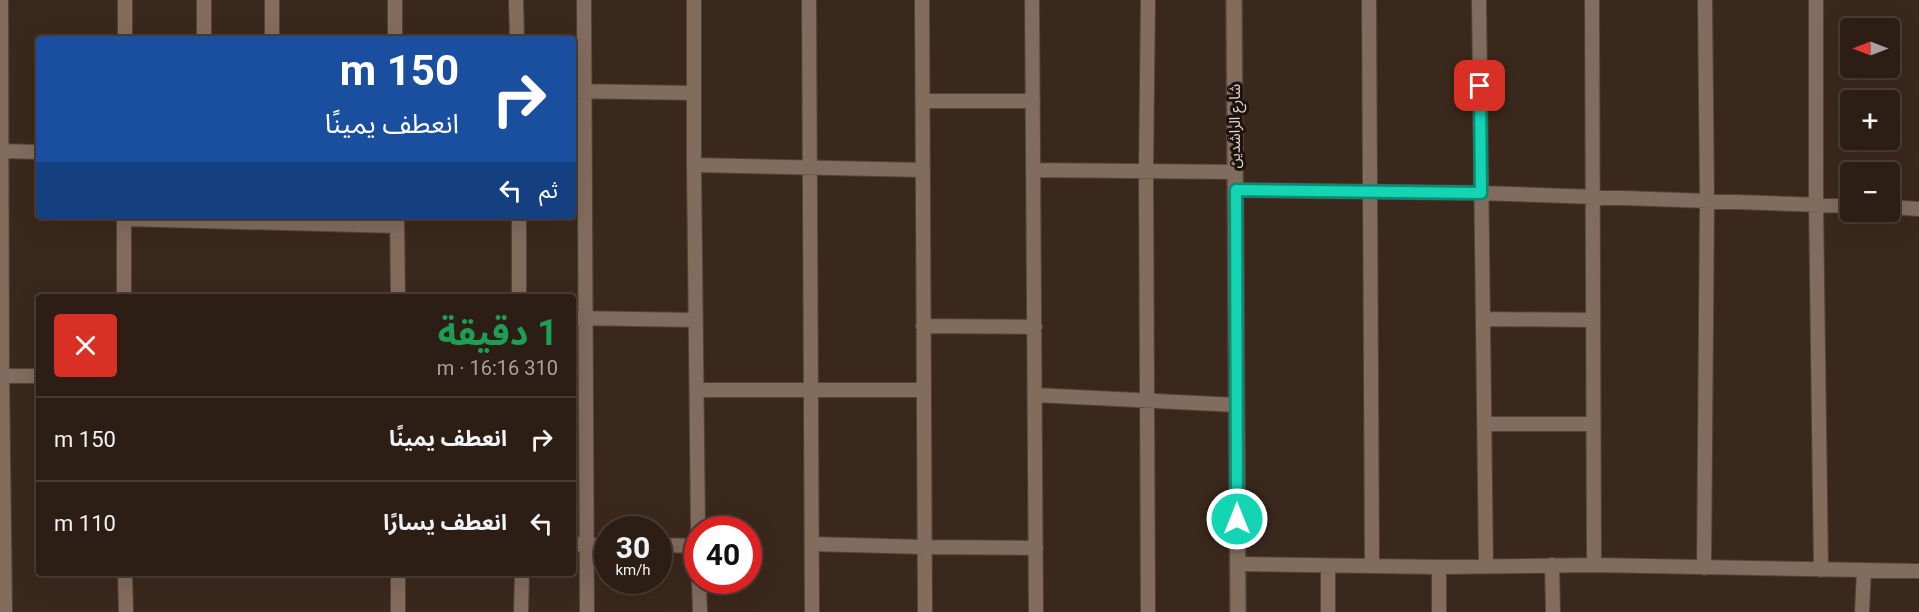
<!DOCTYPE html>
<html lang="ar">
<head>
<meta charset="utf-8">
<style>
  body { margin:0; font-family:Roboto,"Noto Sans Arabic",sans-serif; background:#34271e; color:#f1f3f6; direction:rtl; height:100vh; display:flex; flex-direction:column; font-size:22px; white-space:nowrap }
  * { box-sizing:border-box; margin:0 }
  p { font-size:20px; color:#a6a2a0 }
  .icon { flex:none; width:33px; height:33px; fill:none; stroke:currentColor; stroke-width:2; stroke-linecap:round; stroke-linejoin:round }
  .map { position:relative; flex:1; overflow:hidden; direction:ltr }
  .panel { position:absolute; left:36px; top:294px; width:540px; height:282px; display:flex; flex-direction:column; background:#2c1e15; border-radius:6px; box-shadow:0 6px 24px #0002,0 0 0 2px #483c34; direction:rtl }
  .panel>* { flex:none }
  .top-card { position:absolute; left:36px; top:36px; width:540px; height:183px; border-radius:6px; box-shadow:0 6px 24px #0002,0 0 0 2px #483c34; direction:rtl; background:#1a4fa0; color:#fff; overflow:hidden }
  .needle { width:39px; rotate:270deg }
  .fabs { position:absolute; left:1840px; top:18px; display:grid; gap:12px }
  .fabs a { display:grid; place-items:center; width:60px; height:60px; border-radius:6px; background:#2c1e15; box-shadow:0 6px 24px #0002,0 0 0 2px #483c34; font-size:30px }
  .speed { position:absolute; left:594px; top:516px; display:flex; gap:12px; font-size:30px; font-weight:700; text-align:center }
  .speed>* { display:grid; place-content:center; width:78px; height:78px; border-radius:50%; background:#2c1e15; box-shadow:0 6px 24px #0002,0 0 0 2px #483c34; line-height:1 }
  .speed small { font-size:15px; font-weight:400 }
  .speed .limit { border:9px solid #d22; background:#fff; color:#111 }
  .pin { position:absolute; display:grid; place-items:center; width:51px; height:51px; color:#fff; margin:-26px; border-radius:12px; box-shadow:0 3px 9px #0006 }
  .me { position:absolute; width:66px; margin:-33px; rotate:0deg; stroke-linejoin:round; filter:drop-shadow(0 0 4px #0008) }
  .turn { display:flex; align-items:center; gap:21px; height:126px; padding:0 18px; font-size:27px }
  .turn .icon { width:78px; height:78px; stroke-width:2.5 }
  .turn b { display:block; font-size:42px; line-height:51px }
  .then { display:flex; align-items:center; height:57px; padding:0 18px; background:#0003; gap:12px; font-size:22px }
  .round { display:grid; place-items:center; flex:none; width:63px; height:63px; border-radius:6px; background:#34271e }
  .head { display:flex; align-items:center; justify-content:space-between; height:102px; padding:0 18px }
  h1 { font-size:36px; font-weight:700; line-height:45px; color:#1e9e55 }
  ul { padding:0; list-style:none }
  li { display:flex; align-items:center; gap:18px; height:84px; padding:0 18px; border-top:2px solid #483c34 }
  li div { flex:1 }
  li b { display:block; font-size:22px }
  li em { font-style:normal }
  .map>svg:first-child { display:block }
</style>
</head>
<body>
<div class="map">
<svg width="1919" height="612" viewBox="0 0 1919 612">
  <rect width="100%" height="100%" fill="#3b281c"/>
  <g fill="none" stroke-linecap="round" stroke-linejoin="round">
    <!-- minor casing -->
    <g stroke="#534338" stroke-width="16">
      <path id="minor" d="M1 0 2 376 5 612
        M204 0V39
        M272 0V39
        M395 0V39
        M516 0 517 39
        M584 0 587 612
        M694 0V165L698 530
        M809 0 812 612
        M922 0 925 612
        M1032 0 1036 612
        M1148 0 1146 170 1148 612
        M1369 0 1372 565
        M1479 0 1486 566
        M1592 0 1594 565
        M1816 0V204L1821 570
        M125 39V0
        M573 91 694 93
        M924 101H1033
        M0 151 39 152
        M694 165 923 170
        M1034 170 1235 172
        M1236 190 1481 193 1851 206
        M1890 207 1919 209
        M397 216 398 297
        M519 216V297
        M124 219 397 226
        M124 297V216
        M573 318 696 320
        M1483 319 1593 320
        M923 326 1035 327
        M0 376H39
        M697 390H924
        M1035 395 1237 405
        M1484 424H1593
        M573 544 608 545
        M812 544 925 547 1036 548
        M658 545 698 546
        M1238 564 1439 567 1594 565 1919 571
        M1552 565 1553 612
        M1439 567V612
        M1704 568 1707 200 1705 0
        M125 573 126 612
        M699 580 700 612
        M398 612V573
        M521 612 522 573
        M1328 612V566
        M1862 612 1864 571"/>
    </g>
    <!-- tertiary casing -->
    <g stroke="#534338" stroke-width="18">
      <path id="tertiary" d="M1234 0 1238 612"/>
    </g>
    <!-- minor -->
    <use href="#minor" stroke="#826c5e" stroke-width="14"/>
    <!-- tertiary -->
    <use href="#tertiary" stroke="#826c5e" stroke-width="15"/>
  </g>
  <g fill="none" stroke-linecap="round" stroke-linejoin="round">
    <!-- route casing -->
    <g stroke="#0c8a74" stroke-width="15">
      <path id="route" d="M1237 519 1236 190 1481 193 1480 86"/>
    </g>
    <!-- route -->
    <use href="#route" stroke="#13d5b3" stroke-width="10"/>
  </g>
  <g text-anchor="middle" stroke-width="6" stroke-linejoin="round" paint-order="stroke">
    <!-- street labels -->
    <g font-size="15" fill="#e0d3cb" stroke="#1c130e">
      <text transform="translate(1235 126) rotate(-90)" y="5">شارع الراشدين</text>
    </g>
  </g>
</svg>
<div class="fabs">
<a><svg class="needle" viewBox="-14 -14 28 28"><path d="M0-13l5 13h-10z" fill="#e53935"/><path d="M0 13l5-13h-10z" fill="#a6a2a0"/></svg></a>
<a>+</a>
<a>−</a>
</div>
<div class="speed"><div>30<small>km/h</small></div><div class="limit">40</div></div>
<div class="pin" style="left:1480px;top:86px;background:#d93025"><svg class="icon" aria-label="arrive" viewBox="0 0 24 24"><path d="M6 21V4h12l-3 4 3 4H6"/></svg></div>
<svg class="me" style="left:1237px;top:519px" viewBox="-20 -20 40 40"><circle r="17" fill="#13d5b3" stroke="#fff" stroke-width="3"/><path d="M0-11L8 9 0 5-8 9z" fill="#fff"/></svg>
<div class="top-card">
<div class="turn"><svg class="icon" aria-label="right" viewBox="0 0 24 24"><path d="M7 20v-9h11M14 6l5 5-5 5"/></svg><div><b>150 m</b>انعطف يمينًا</div></div>
<div class="then">ثم<svg class="icon" aria-label="left" viewBox="0 0 24 24"><path d="M17 20v-9H6M10 6l-5 5 5 5"/></svg></div>
</div>
<section class="panel">
<div class="head"><div><h1>1 دقيقة</h1><p>310 m · 16:16</p></div><a class="round" style="background:#d93025;color:#fff"><svg class="icon" aria-label="close" viewBox="0 0 24 24"><path d="M6 6l12 12M18 6L6 18"/></svg></a></div>
<ul>
<li><svg class="icon" aria-label="right" viewBox="0 0 24 24"><path d="M7 20v-9h11M14 6l5 5-5 5"/></svg><div><b>انعطف يمينًا</b></div><em>150 m</em></li>
<li><svg class="icon" aria-label="left" viewBox="0 0 24 24"><path d="M17 20v-9H6M10 6l-5 5 5 5"/></svg><div><b>انعطف يسارًا</b></div><em>110 m</em></li>
</ul>
</section>
</div>
</body>
</html>
